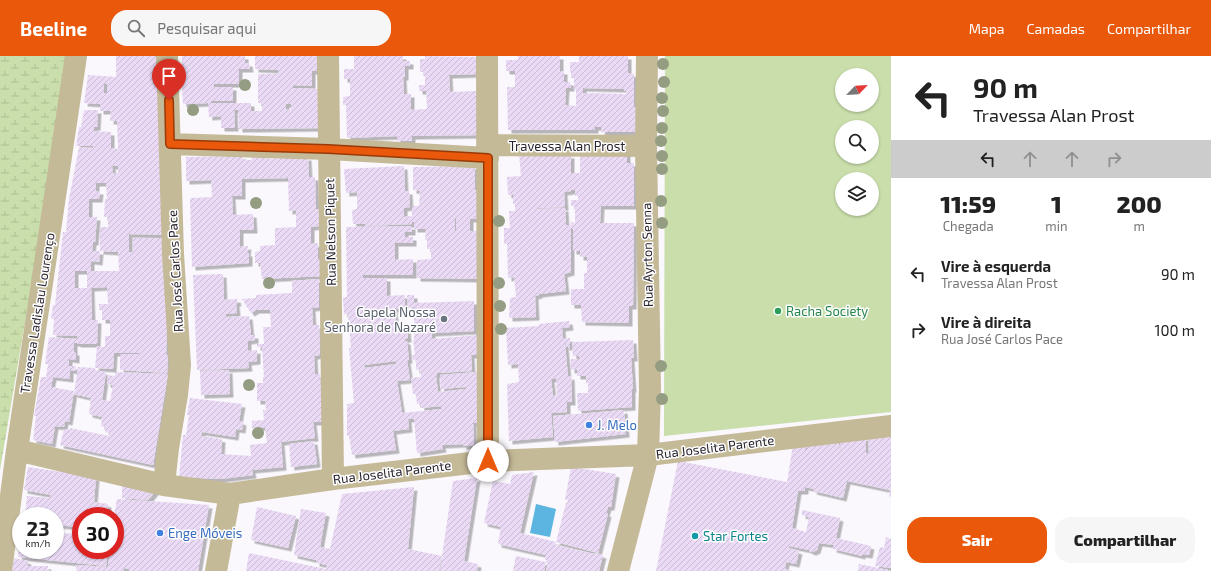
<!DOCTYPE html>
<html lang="pt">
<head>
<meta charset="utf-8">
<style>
  body { margin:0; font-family:"Exo 2",sans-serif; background:#f6f6f6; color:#222; height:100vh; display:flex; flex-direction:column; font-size:15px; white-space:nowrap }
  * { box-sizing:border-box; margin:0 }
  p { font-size:13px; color:#767676 }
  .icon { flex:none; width:22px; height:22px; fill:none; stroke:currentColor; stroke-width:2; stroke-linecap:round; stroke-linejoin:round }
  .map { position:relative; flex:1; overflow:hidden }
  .drawer { display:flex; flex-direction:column; background:#fff; width:320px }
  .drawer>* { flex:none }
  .guide { background:#fff; color:#222; overflow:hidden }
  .needle { width:26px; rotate:65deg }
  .controls { position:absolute; left:835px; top:12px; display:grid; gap:8px }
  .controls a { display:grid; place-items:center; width:44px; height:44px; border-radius:50%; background:#fff; box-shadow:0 1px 3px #0004; font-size:20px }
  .speed { position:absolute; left:12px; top:451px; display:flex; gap:8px; font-size:20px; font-weight:700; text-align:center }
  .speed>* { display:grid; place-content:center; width:52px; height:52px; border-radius:50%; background:#fff; box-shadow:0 1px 3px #0004; line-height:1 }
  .speed small { font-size:10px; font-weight:400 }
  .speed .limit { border:6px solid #d22; background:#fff; color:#111 }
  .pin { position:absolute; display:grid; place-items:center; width:34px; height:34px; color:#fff; margin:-41px -17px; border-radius:50% 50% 50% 0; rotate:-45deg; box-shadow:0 0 4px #0007 }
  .pin .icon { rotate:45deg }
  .me { position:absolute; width:44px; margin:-22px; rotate:0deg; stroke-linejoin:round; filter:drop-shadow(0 0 3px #0008) }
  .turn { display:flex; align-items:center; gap:14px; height:84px; padding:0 16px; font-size:18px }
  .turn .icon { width:52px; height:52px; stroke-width:2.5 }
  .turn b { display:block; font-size:28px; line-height:34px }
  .lanes { display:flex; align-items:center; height:38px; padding:0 16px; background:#0003; justify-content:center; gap:20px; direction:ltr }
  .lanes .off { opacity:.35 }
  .eta { display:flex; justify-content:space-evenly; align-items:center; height:68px; text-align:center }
  .eta b { font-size:24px; font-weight:800; line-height:28px }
  .cta { display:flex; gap:8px; margin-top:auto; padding:8px 16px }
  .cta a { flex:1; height:46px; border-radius:16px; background:#ea580c; color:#fff; font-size:16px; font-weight:800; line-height:46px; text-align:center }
  .cta a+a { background:#f6f6f6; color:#222 }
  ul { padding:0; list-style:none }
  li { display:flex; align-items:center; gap:12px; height:56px; padding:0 16px }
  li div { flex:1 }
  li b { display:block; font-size:15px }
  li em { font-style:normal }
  header { display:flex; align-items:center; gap:24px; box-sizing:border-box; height:56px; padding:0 20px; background:#ea580c; color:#fff }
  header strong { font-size:19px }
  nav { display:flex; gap:22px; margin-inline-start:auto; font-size:14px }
  .search { width:280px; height:36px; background:#f6f6f6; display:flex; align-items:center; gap:10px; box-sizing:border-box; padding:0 14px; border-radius:16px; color:#767676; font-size:15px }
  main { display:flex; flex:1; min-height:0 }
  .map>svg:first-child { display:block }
</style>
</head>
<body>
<header>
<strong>Beeline</strong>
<div class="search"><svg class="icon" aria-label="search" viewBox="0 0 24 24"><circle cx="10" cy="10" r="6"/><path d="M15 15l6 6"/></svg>Pesquisar aqui</div>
<nav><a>Mapa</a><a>Camadas</a><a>Compartilhar</a></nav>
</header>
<main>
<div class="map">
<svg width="891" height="515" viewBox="0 0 891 515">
  <defs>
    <pattern id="wetland-marsh" width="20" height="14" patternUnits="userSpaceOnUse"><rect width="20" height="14" fill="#c9deaa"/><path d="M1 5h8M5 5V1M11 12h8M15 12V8" fill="none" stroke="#adbe93"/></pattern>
    <pattern id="building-hatch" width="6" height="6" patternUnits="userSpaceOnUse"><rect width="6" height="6" fill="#eadaf5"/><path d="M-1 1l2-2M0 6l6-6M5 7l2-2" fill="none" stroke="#c9bbd2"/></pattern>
    <filter id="shadow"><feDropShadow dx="3.5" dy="3.5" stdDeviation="0" flood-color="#0004"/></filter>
  </defs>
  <rect width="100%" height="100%" fill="#faf7fd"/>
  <!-- green -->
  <path fill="#c9deaa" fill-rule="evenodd" d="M665 0H891V356L664 380ZM842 19H872V49H842ZM842 71H872V101H842ZM842 123H872V153H842Z"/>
  <!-- wetland -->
  <path fill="url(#wetland-marsh)" d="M0 0H70L0 414Z"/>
  <!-- water -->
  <path fill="#5cb5e0" d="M536 448 556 453 550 481 530 477Z"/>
  <!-- building -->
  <path fill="url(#building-hatch)" fill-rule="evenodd" filter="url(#shadow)" d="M116 0H156L161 126H160L163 179 129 178V196H133V182H163L167 265 166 299H168L167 317 120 314V298H139V297H114L113 313 95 312 97 290 105 291V280H110V264H102V254H99V248H108L107 231 91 232 92 264H98L97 288H77V287H74V296H76V304L69 303V310H76L75 315 70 314V323L53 321 51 331 74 335 69 366 65 365 64 371 55 370 52 388 33 384 36 360H34L41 321H46L48 308H45L49 281 77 283 78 280 53 279 54 263H51L53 249H55L63 176H66L69 143 79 91 93 92V90H76L79 71H81L84 54H98L97 71H94V75L111 76V92L118 93 117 65H110L111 55H100V48L84 47 88 19 116 21ZM104 28H107V38L104 37ZM112 110H118V117L113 118ZM96 127H106L107 143H105L104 161H108V171H100V195L118 196 119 215H91V205L99 206 100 195H92L93 186H95L97 161H89V143H99L100 135H96ZM75 215H87V232H75Z
    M182 0H245V7H249L250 13H239V28H214V31H233V45H211V47H251V55H262V47H258V18H278V14L255 13V0H317V15H312V30L293 29V32L318 33 320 72 239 73 238 54H234L235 72H221V60L209 61 208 47 183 48 182 30H180L179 12H182ZM286 48H291V54L286 53Z
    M354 0H403V5H410V10H405V21H403L404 38H411V54L427 53 426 35H419V29H425V20H423V16H420V3H425V0L478 1V18L449 19 450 36 476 35 478 79 412 80V85H397V80L347 82 346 49H343V41L350 40V23H344V13H354Z
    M518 0H560V15H564V26H570L571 32H566L565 49 576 50V34H574V22H571V16H570V6H579V0H628V17L634 18V51H639V71L635 76H601L602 71H595V74H508L507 31H515V15H506V4H518ZM583 32 624 33V35H626V38L583 37Z
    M627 96V107H634V150H601L600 167H634L633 250H629V267L582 266 581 249H571V233H584V217H587V201H580V195H573V173H571V216L564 218 566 235 539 238V239L535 240 536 261 509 262 510 242 516 241 514 221 508 222 507 188H504V172H510L509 155H515V148H513V138L508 139 507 121 521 120 519 98 571 99V117H580V97ZM571 134H575V140H578V144H571V150H575V167L571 166V169H566L565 152 538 153 537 152 565 151 564 136 571 135Z
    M265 99V103L308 101 309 121H315L316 153H319V170L311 171V188L318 187V203H321L322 220 262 223 260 207H255V196L260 195V190L275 189V172L296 171V154L289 155 288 122 242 123V140H232L233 159 253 158 254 174H240V191L248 190 247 197H249V207L192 211 190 142 212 141 211 124 186 125V101L243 100V104H252L251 100Z
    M404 110 405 135H409L410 151 404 152V161L412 160V150H419L420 135 413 134V111L475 110V134H478V163H470V175H478L477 223 417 222V204L431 203V193H427V184H425L426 173H414V166H412V168L365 170V168H353L352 154 357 153V136L346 137 344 113ZM455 162H456V175H455Z
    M412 170V176H405V181H413V187H395V204L413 203V219H363V222H387V240L405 239V252L394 253 396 270 407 269 408 283H405V285H407L409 304H407L410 324 397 325 402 357 442 353 441 350 421 352V348H417L416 338H413L411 322 421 321 420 313 416 314V304H413L412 299H415L413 284H414V251L408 252 407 239H414V247L474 245V275L432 277V283L478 279 479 299H471L472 315 437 317 436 320 438 336 466 333V331L441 333 440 319 477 316 480 367H473L474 389 463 390V388L442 389 443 393 417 397 414 363H408L409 373 393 375 396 394 352 399 349 380H347V348L354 347 349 292H351L348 258H344L343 242 347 241 346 171ZM396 305V308L365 312 364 309Z
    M223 218 224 244 237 243 238 247H236L237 257 226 258V261L249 260 251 279H255V284L248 285V295L257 294V305L248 306 249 312 197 314 193 219Z
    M319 223V251L312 252 313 269H319L320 299 314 300 315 318H320L322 366H313L315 382 281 386 283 411 252 414 253 419 221 423 179 421 183 379H186L189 359H187L190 342 242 348 239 365 243 366 242 374 236 373 235 381 202 376 201 380 222 383 221 398 251 400 250 389 267 387 265 371 252 372V365L264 364 263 354H266L265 345H257V327H263V321H264L262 291H257V288H264L263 271H271L270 254H256L251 257 242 243 256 242V239L292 237V225Z
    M569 265 570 271 562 272 563 283 570 282V291H566V287H565L568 321 571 320 572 346H567V356L551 357 553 381 509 385 507 328 519 326 518 308 508 309 506 272 539 270V268ZM556 322 557 339 553 340 551 323Z
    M633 284 634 302H631L633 333H632V351L578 355 577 337H588V327H586V320H577V313L571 314V303H579V300H573L572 286Z
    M78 311 95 312V314L106 316 102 344 110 345 113 329 107 328 108 319 115 320V316L168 318 153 409 60 389 64 373 70 374V372L109 380 110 377 105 376 106 371 101 370 102 361 89 358 91 342 74 338Z
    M229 314 230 338 201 339 200 315Z
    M624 354 626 378 555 386 553 360Z
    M891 377V441L889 440 890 434 847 425 843 442 813 435 814 433 805 431V435H798L792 472 806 476 809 461 802 459V454L840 462 836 482 871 490 869 499 862 498V500L833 493 834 489 819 487 817 494 813 496 809 495V494L789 490V492L799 495 796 508 786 506 785 513 792 515H656L678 405 787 426 793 389 807 387 805 394H807V387L838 382 841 401 840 383 866 381V397L869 398 868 381Z
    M314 385 317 408 291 411 289 388Z
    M28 411 96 421 94 446 108 448 107 460H81V471L55 469V460H25L27 440 50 442 51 439 24 434Z
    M571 411 616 418 611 451H608L606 457 608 458 598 497 556 486 566 447H567L568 444H565Z
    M534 416 520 477 556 486 555 489 595 498 596 497 603 499 599 515H546L548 507H546V504H545L546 499 498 488 501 471 484 467 493 425 510 428 512 419Z
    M477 422 464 505 478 508 477 515H440L443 500H442L453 425Z
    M122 426 158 432 148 444 122 442Z
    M414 431 408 493 442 500 439 515H246L249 497 326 513 327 509 316 507V504L294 499 301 453 326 457 320 491 330 493 342 438Z
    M117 443 209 449 198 515H129V513L124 512V515H76L77 509 108 511 110 494H115L114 460Z
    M257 451 296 460 288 492 251 484Z
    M55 476 81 479V494H108L106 510 18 501 20 480H21V494H55Z
    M886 481 891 483V512L875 510 880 491 884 492Z
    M516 500 546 506 544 515H513Z
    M14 502 28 505 27 510H48L47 514 50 515H12Z
    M859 508 888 514V515H858Z"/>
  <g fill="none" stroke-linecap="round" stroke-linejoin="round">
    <!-- street -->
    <path stroke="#c5ba98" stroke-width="22" d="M328 0 333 423
      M487 0 488 405
      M170 88 329 93 488 102
      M488 89 646 90
      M17 394 164 429 230 438 333 423 488 405 648 399 891 370
      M164 429 168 392 177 339 180 309 173 198 167 0
      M1 515 17 394 76 0
      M216 515 230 438
      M618 515 648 399 650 333 646 90 647 0"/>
  </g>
  <!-- trees -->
  <g fill="#949c81">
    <circle cx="663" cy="8" r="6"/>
    <circle cx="664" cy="26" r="6"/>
    <circle cx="245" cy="29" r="6"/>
    <circle cx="662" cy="42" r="6"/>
    <circle cx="193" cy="54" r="6"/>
    <circle cx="663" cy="55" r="6"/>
    <circle cx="662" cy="72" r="6"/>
    <circle cx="661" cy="85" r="6"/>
    <circle cx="662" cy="100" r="6"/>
    <circle cx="662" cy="113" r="6"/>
    <circle cx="661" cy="145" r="6"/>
    <circle cx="256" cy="147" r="6"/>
    <circle cx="499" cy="165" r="6"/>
    <circle cx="662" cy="167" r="6"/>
    <circle cx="269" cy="227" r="6"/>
    <circle cx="499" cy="227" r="6"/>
    <circle cx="500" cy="250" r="6"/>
    <circle cx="501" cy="273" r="6"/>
    <circle cx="661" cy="310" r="6"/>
    <circle cx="249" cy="329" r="6"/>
    <circle cx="662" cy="343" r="6"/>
    <circle cx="258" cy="377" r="6"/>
  </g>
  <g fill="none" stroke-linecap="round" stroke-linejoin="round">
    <!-- route casing -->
    <g stroke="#983908" stroke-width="10">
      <path id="route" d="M169 44 170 88 328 93 488 102V405"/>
    </g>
    <!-- route -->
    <use href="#route" stroke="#ea580c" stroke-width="7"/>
  </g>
  <!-- markers -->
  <circle fill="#2e9e5b" stroke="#fff" stroke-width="1.5" cx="778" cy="255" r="4"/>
  <circle fill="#6b7280" stroke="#fff" stroke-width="1.5" cx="444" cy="263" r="4"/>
  <g fill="#3f7fe0" stroke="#fff" stroke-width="1.5">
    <circle cx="589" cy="369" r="4"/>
    <circle cx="160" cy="477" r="4"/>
  </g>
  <circle fill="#0f9aa8" stroke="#fff" stroke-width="1.5" cx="695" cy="480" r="4"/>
  <g text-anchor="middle" stroke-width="3" stroke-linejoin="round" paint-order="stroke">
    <!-- street labels -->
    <g font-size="13" fill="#2a242e" stroke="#fff">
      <text x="567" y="95">Travessa Alan Prost</text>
      <text transform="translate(330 176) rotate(-91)" y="5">Rua Nelson Piquet</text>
      <text transform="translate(647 199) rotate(-91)" y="5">Rua Ayrton Senna</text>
      <text transform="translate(175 215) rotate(-93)" y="5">Rua José Carlos Pace</text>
      <text transform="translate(37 257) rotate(-81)" y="5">Travessa Ladislau Lourenço</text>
      <text transform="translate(715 391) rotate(-7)" y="5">Rua Joselita Parente</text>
      <text transform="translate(392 416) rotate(-7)" y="5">Rua Joselita Parente</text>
    </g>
    <!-- leisure labels -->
    <g font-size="13" fill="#27864d" stroke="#fff" text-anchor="start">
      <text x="786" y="260">Racha Society</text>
    </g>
    <!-- worship labels -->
    <g font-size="13" fill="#5b616d" stroke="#fff" text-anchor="end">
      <text x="436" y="261">Capela Nossa<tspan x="436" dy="15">Senhora de Nazaré</tspan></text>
    </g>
    <!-- shop labels -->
    <g font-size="13" fill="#366cbe" stroke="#fff" text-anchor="start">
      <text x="597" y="374">J. Melo</text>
      <text x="168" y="482">Enge Móveis</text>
    </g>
    <!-- culture labels -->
    <g font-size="13" fill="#0d838f" stroke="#fff" text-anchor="start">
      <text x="703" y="485">Star Fortes</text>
    </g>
  </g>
</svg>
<div class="controls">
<a><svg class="needle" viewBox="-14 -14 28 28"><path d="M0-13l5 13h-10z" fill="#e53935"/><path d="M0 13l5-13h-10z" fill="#767676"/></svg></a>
<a><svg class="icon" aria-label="search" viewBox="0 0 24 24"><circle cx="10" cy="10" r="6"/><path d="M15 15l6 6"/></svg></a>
<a><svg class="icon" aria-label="layers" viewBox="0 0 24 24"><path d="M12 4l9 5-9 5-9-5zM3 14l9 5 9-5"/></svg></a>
</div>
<div class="speed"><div>23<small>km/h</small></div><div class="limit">30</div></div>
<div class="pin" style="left:169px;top:44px;background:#d93025"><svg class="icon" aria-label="arrive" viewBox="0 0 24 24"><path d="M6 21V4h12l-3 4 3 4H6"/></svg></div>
<svg class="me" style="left:488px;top:405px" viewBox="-20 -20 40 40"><circle r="19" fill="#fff"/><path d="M0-13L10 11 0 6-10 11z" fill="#ea580c"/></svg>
</div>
<section class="drawer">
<div class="guide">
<div class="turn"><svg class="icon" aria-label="left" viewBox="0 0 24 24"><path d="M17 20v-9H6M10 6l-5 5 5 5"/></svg><div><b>90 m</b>Travessa Alan Prost</div></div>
<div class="lanes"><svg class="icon" aria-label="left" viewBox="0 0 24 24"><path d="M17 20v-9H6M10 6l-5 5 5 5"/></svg><svg class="icon off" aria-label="ahead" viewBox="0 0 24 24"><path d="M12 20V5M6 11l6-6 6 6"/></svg><svg class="icon off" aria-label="ahead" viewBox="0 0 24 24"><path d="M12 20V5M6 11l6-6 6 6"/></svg><svg class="icon off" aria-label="right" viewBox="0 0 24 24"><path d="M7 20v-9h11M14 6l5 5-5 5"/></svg></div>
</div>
<div class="eta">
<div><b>11:59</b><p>Chegada</p></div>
<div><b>1</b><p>min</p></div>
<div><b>200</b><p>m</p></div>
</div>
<ul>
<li><svg class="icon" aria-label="left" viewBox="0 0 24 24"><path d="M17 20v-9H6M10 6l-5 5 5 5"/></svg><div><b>Vire à esquerda</b><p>Travessa Alan Prost</p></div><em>90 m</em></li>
<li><svg class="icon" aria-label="right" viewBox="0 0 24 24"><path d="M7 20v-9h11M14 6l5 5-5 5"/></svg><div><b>Vire à direita</b><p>Rua José Carlos Pace</p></div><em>100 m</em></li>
</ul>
<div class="cta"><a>Sair</a><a>Compartilhar</a></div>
</section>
</main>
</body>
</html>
